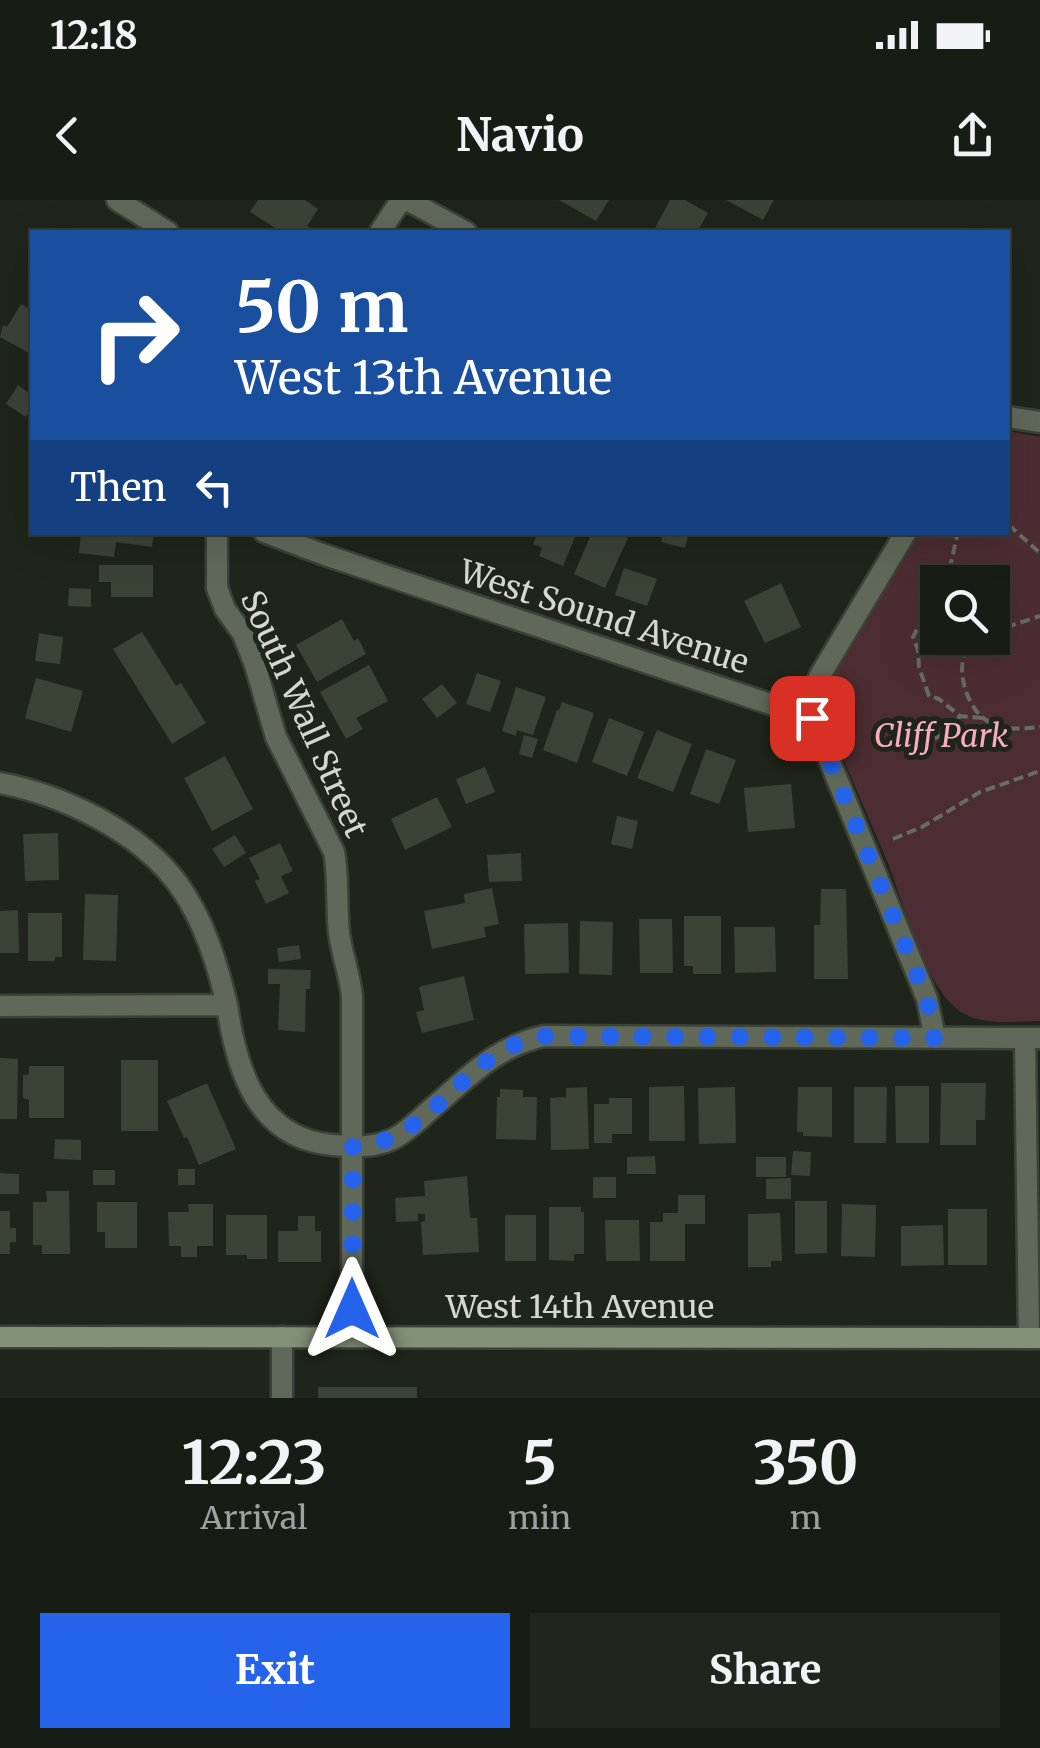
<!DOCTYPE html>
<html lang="en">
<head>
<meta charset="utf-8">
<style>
  body { margin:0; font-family:Merriweather,serif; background:#20251d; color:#f1f3f6; height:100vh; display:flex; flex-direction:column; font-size:38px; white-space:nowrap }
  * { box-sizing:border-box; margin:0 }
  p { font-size:32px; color:#9ea1a0 }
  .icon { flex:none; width:55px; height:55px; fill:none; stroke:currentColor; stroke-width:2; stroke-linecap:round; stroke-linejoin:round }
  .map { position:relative; height:1198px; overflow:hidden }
  .side { display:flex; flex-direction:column; background:#171c14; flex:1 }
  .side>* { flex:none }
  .top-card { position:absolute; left:30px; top:30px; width:980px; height:305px; border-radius:0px; box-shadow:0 10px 40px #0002,0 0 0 2px #363a34; background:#1a4fa0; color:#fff; overflow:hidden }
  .tools { position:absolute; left:920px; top:365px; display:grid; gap:20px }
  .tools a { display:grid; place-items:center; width:90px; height:90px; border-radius:0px; background:#171c14; box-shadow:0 10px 40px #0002,0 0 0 2px #363a34; font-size:50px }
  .pin { position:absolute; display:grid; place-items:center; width:85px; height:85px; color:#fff; margin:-42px; border-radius:20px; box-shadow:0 5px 15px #0006 }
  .me { position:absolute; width:110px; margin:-55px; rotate:0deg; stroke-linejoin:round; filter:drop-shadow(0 0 8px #0008) }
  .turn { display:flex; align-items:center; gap:35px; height:210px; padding:0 40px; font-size:45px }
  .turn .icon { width:130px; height:130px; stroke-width:2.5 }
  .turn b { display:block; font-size:70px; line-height:85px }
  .then { display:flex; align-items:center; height:95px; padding:0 40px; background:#0003; gap:20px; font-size:38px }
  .eta { display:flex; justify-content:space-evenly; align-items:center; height:170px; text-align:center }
  .eta b { font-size:60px; font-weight:700; line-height:70px }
  .button { display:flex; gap:20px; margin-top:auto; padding:20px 40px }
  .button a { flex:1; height:115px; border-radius:0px; background:#2563eb; color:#fff; font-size:40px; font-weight:700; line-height:115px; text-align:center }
  .button a+a { background:#20251d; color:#f1f3f6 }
  .status { display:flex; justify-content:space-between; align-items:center; height:70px; padding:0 50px; background:#171c14; direction:ltr }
  .status svg { height:28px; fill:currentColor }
  header { display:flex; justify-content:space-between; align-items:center; height:130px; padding:0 40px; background:#171c14; font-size:45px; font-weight:700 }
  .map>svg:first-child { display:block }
</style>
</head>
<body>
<div class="status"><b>12:18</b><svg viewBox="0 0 49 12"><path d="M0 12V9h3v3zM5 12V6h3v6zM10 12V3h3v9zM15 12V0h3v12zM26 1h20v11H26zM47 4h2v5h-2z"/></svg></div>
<header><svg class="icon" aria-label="back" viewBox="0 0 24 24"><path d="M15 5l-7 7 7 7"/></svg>Navio<svg class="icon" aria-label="share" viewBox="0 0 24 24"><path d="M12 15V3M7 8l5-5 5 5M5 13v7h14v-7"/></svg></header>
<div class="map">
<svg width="1040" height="1198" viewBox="0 0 1040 1198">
  <rect width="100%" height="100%" fill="#1f251a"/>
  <!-- green -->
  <path fill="#4c2d33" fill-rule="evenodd" d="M1008 231 1040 237V821C1014 821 979 827 957 809 923 781 904 705 888 663 872 625 855 587 839 549 829 517 828 485 843 454L919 333 1008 332ZM938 382H992V438H938Z"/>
  <!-- building -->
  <path fill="#3b4236" d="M258 0H305L318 9 307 26 310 28 307 32H281L250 12Z
    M559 0H609L596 21Z
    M670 0H685L708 13 697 32H653Z
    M726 0H774L763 20Z
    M21 104 32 110V151L29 153 0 137 3 125 7 127Z
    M18 185 32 195V206L26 217 6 204Z
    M81 332H154L152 347 116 342 114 357 79 353Z
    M538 332H577L563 366 539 356 542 348 533 344Z
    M592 332H616L628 338 605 388 574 374Z
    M663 332H689L685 348 661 342Z
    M99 365H153V397H111V382H99Z
    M624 368 657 379 647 406 615 395Z
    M781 383 801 427 765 443 744 401Z
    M69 388 91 389V407L68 406Z
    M342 419 354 441 358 438 366 454 317 482 296 445Z
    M142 432 176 486 181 483 206 523 172 544 113 449Z
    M39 433 63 437 60 464 35 461Z
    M369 465 388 501 356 518 363 529 346 539 320 492Z
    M477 473 501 481 490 512 466 504Z
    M36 478 83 491 71 532 25 518Z
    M442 484 457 503 437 518 422 499Z
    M516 487 546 497 533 535 517 530 516 536 502 531Z
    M562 502 594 513 577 563 543 550 557 510H559Z
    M609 518 644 532 627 576 592 562Z
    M657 530 692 544 673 592 637 578Z
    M524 535 538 539 532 558 519 554Z
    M706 549 736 560 719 604 690 594Z
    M225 556 253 609 212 631 184 578Z
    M485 567 495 592 466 604 456 579Z
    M791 584 795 628 748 632 744 588Z
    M437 597 452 627 405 650 391 619Z
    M617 616 638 621 632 649 611 644Z
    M58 633 59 680 25 681 23 634Z
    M235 635 246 653 224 667 212 649Z
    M280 643 293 671 281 676 289 693 266 704 255 681 260 679 249 658Z
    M521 653 522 681 489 682 487 655Z
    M492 688 499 724 484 727 486 737 432 749 424 711 465 703 464 694Z
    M821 689H846L848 779H814V725H820Z
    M85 694 118 695 116 761 83 760Z
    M18 710 19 753H0V711Z
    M28 713H62V757H55V761H28Z
    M684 716H721V774H693V766H684Z
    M639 719H672L673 773H640Z
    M580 721 613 722 612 775 579 774Z
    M568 723 569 773 525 774 524 724Z
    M734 727H775L776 772 735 773Z
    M299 745 301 759 279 762 277 748Z
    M268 769 311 770 310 789H306L305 832 278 830 280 784H268Z
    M464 776 474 820 422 833 416 812 424 810 419 787Z
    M0 858 18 859 17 919H0Z
    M121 860H158V931H121Z
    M29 866H64V918H29V900L23 898V875L29 874Z
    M207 883 236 949 199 965 187 937 184 938 167 901Z
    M941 883H986L985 920H976V945H940Z
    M684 886 685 941H649V887Z
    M895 886H929V943H896Z
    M587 887 589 949 551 950 550 898 566 897V888Z
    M735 887 736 943 699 944 698 888Z
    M798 887H832V937L803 936V932H797Z
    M854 887H887L886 943H854Z
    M500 889 523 890V897H537L536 940 496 939 497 897H500Z
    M609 898H632V934H612V943H594V904H609Z
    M55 939 81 940V960L54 959Z
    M793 951 811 952 810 976 791 975Z
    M655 956 656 974H627V957Z
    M756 957H786V977H756Z
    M178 969H195V985H178Z
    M93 970H115V985H93Z
    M0 973 19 974V994H0Z
    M467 976 470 1018H477L479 1052 423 1055 421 1022 425 1021V1014H418V1021L396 1022 395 998 425 996 424 981Z
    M593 977H616V998H593Z
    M791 978V999H766V979Z
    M46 991H69L70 1054H42V1045H33V1002H47Z
    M678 995H705V1024H685V1061H650V1022H663V1013H678Z
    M795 1001H827V1053L795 1054Z
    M97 1002H137V1048H105V1032H97Z
    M188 1004H213V1046H197V1057H181V1046H169L168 1012H189Z
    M842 1004 876 1005 875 1057 841 1056Z
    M549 1007H581V1012H584V1054H574V1061L549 1060Z
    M948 1009H987V1065H948Z
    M0 1011H10V1028H16V1042H10V1054H0Z
    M780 1013 782 1061H771V1067H748V1014Z
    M226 1015H267V1059H247V1055H226Z
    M505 1015H536V1061H505Z
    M298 1016H315V1031H321V1062H278V1031H298Z
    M605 1020H639L640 1061H606Z
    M943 1025 944 1065 901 1066V1026Z
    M318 1187H417V1198H318Z"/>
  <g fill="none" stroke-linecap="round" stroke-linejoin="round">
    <!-- street casing -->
    <g stroke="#3c4237" stroke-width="25">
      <path id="street" d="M117 0 168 32
        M407 0 466 32
        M380 32 401 0
        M1008 217 1040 222
        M217 332V388L225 409 243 434 255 465 276 537 334 652C339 679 336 706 339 733 342 755 350 775 352 797V1137
        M264 332 322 354 812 518
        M906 332 819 477 812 497V518L927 799 935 838
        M0 583C63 595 139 631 178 684 204 720 217 763 227 805
        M0 806 227 805C236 869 257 939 333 945 354 947 374 948 393 939 407 932 419 920 430 910 468 878 494 847 544 836L1040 838
        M1025 838 1029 1138
        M282 1137V1198"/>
    </g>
    <!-- secondary casing -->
    <g stroke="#3c4237" stroke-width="25">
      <path id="secondary" d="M0 1137 1040 1138"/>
    </g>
    <!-- path -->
    <path stroke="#666c62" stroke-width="4" stroke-dasharray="10 5" stroke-linecap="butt" d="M1008 326 1011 327 1040 353
      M942 382 950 367 958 332
      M938 390 913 437 918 450 919 467 929 496 939 499 960 516 982 518
      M992 432 1040 416
      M978 438C950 453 963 505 986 520 1002 531 1022 529 1040 527
      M920 542C939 540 949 531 960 516
      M893 639 922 627 980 592 1040 571"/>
    <!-- street -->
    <use href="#street" stroke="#606959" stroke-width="20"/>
    <!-- secondary -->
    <use href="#secondary" stroke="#829178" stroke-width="20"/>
  </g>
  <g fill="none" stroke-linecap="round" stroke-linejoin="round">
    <!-- route -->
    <path stroke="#2563eb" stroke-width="18" stroke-dasharray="0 32.4" d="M352 1109 353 947C416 943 446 889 494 856 509 845 526 840 544 836L934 838 927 799 812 518"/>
  </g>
  <g text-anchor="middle" stroke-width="10" stroke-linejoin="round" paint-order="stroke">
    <!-- street labels -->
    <g font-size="32" fill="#d4d8d1" stroke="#1f251a">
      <text transform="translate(604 417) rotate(18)" y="11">West Sound Avenue</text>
      <text transform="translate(304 514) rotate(66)" y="11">South Wall Street</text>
      <text x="580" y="1118">West 14th Avenue</text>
    </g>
    <!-- park labels -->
    <g font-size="32" font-style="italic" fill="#f9adbc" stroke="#1f251a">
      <text x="941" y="547">Cliff Park</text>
    </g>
  </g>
</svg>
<div class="tools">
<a><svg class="icon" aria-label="search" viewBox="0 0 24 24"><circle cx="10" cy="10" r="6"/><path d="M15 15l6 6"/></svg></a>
</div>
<div class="pin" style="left:812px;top:518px;background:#d93025"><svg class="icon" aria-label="arrive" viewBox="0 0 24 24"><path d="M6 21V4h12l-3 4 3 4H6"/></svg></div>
<svg class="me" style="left:352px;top:1109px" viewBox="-20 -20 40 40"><path d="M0-17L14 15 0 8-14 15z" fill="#2563eb" stroke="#fff" stroke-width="4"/></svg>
<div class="top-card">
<div class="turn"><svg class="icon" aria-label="right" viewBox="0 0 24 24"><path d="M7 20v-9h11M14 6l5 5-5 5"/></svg><div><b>50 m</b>West 13th Avenue</div></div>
<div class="then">Then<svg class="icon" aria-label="left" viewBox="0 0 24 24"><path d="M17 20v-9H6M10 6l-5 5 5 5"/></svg></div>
</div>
</div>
<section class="side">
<div class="eta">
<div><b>12:23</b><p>Arrival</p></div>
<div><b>5</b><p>min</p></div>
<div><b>350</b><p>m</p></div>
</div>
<div class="button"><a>Exit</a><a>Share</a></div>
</section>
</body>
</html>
